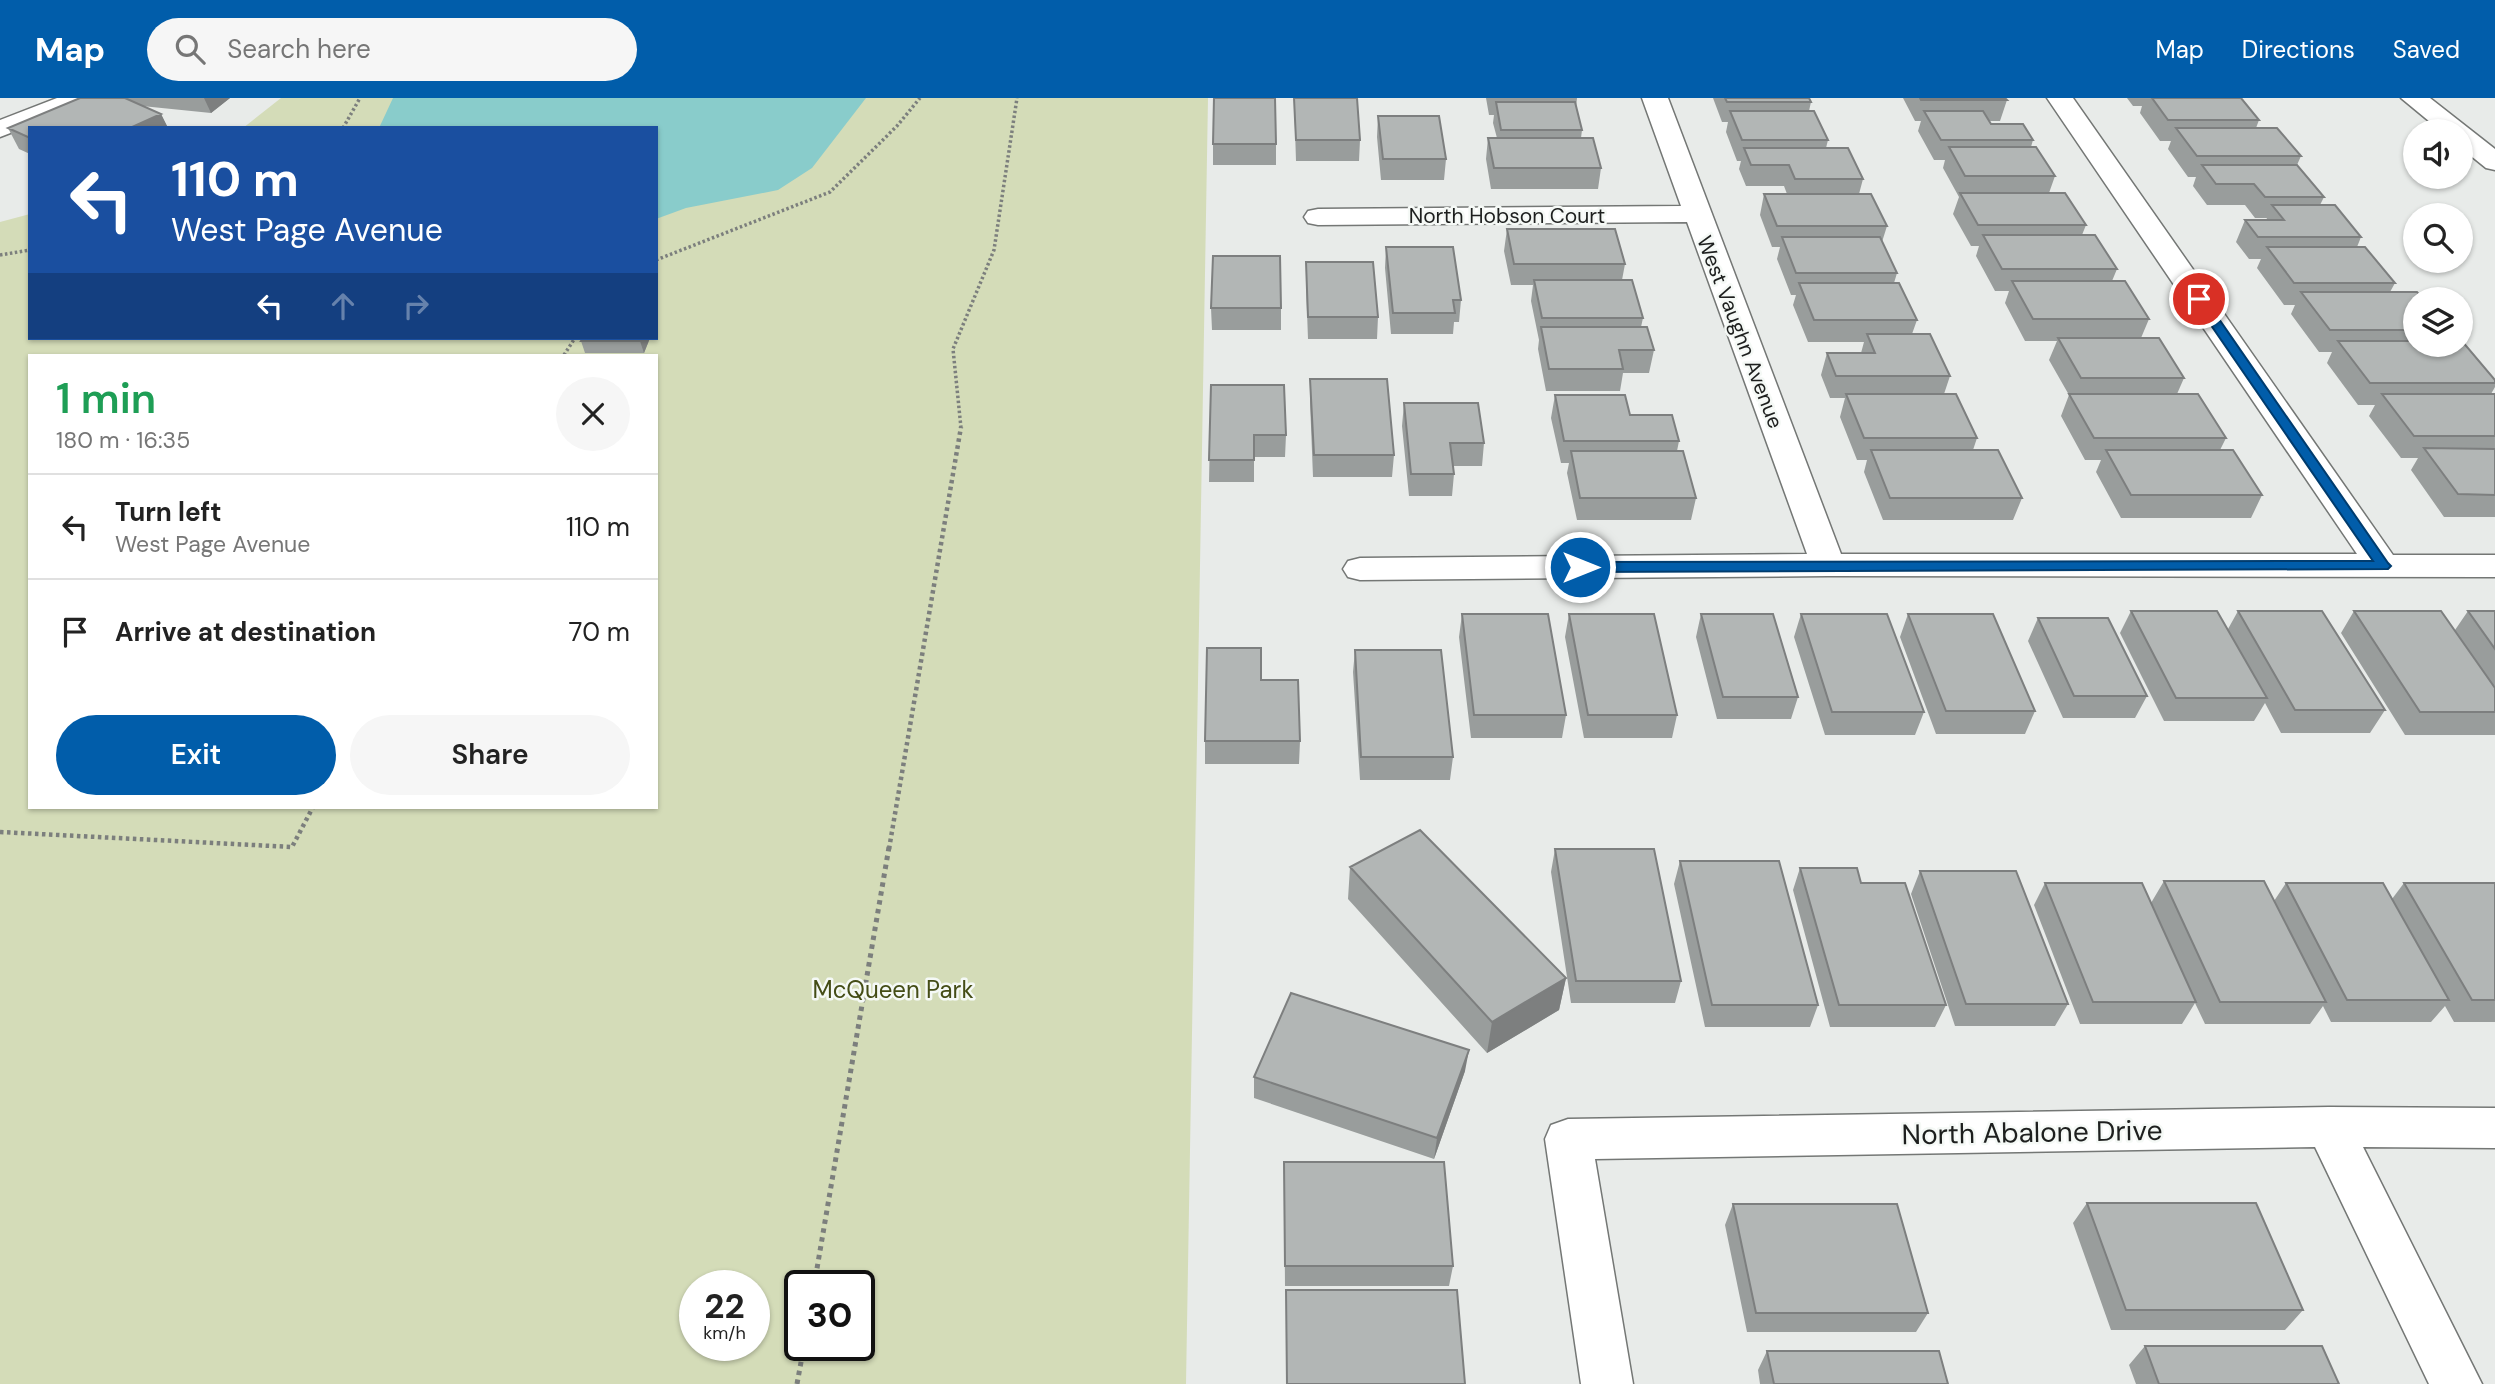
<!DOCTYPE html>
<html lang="en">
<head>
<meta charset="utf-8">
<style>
  body { margin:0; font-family:"DM Sans",sans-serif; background:#f6f6f6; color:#222; height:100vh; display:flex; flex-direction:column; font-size:26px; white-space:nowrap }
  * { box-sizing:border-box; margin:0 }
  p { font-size:23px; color:#767676 }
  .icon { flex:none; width:38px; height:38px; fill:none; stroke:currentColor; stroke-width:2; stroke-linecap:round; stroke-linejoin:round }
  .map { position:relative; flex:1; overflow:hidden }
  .sheet { position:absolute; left:28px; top:256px; width:630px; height:455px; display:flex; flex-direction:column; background:#fff; border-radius:0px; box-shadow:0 2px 5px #0004 }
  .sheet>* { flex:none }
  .hud { position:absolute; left:28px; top:28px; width:630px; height:214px; border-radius:0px; box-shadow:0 2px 5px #0004; background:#1a4fa0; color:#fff; overflow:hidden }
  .buttons { position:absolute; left:2403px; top:21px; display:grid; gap:14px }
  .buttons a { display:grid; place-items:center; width:70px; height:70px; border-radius:50%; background:#fff; box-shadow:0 2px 5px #0004; font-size:35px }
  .speed { position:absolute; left:679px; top:1172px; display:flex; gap:14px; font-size:35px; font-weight:700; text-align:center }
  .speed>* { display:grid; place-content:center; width:91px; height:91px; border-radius:50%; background:#fff; box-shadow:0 2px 5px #0004; line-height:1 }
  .speed small { font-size:18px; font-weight:400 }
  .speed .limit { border:4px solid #111; border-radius:10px; background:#fff; color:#111 }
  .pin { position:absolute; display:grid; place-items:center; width:60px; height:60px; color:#fff; margin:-30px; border:4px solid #fff; border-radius:50%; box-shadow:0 2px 7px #0007 }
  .me { position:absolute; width:77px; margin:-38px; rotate:90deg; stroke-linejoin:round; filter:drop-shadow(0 0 5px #0008) }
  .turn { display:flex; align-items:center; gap:24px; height:147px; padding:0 28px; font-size:32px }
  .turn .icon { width:91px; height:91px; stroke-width:2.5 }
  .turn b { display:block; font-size:49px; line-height:60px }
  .lanes { display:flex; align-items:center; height:66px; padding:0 28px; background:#0003; justify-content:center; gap:35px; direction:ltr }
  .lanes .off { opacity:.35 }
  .round { display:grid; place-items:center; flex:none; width:74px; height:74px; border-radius:37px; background:#f6f6f6 }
  .summary { display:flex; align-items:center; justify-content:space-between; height:119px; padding:0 28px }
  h1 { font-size:42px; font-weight:600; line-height:52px; color:#1e9e55 }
  .action { display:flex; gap:14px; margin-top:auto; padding:14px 28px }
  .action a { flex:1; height:80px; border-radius:42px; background:#015daa; color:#fff; font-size:28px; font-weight:600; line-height:80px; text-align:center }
  .action a+a { background:#f6f6f6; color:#222 }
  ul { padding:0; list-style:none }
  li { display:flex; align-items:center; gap:21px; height:105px; padding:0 28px; border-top:2px solid #e0e0e0 }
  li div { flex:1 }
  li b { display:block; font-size:26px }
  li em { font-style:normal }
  header { display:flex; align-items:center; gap:42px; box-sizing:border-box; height:98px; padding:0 35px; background:#015daa; color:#fff }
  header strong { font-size:33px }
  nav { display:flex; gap:38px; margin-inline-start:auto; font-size:24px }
  .search { width:490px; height:63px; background:#f6f6f6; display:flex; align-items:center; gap:18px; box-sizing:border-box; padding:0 24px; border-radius:38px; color:#767676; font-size:26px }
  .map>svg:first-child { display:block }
</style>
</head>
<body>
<header>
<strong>Map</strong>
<div class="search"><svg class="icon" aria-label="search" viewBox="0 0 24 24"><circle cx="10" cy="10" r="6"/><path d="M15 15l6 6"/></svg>Search here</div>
<nav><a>Map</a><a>Directions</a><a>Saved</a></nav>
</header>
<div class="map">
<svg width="2495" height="1286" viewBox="0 0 2495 1286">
  <rect width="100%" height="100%" fill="#e8ebe9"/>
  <!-- green -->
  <path fill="#d4dcb8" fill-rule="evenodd" d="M281 0H1208L1186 1286H0V124L30 116V240H656V30H243ZM30 257H656V709H30ZM695 1188H754V1248H695ZM800 1188H859V1248H800Z"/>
  <!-- water -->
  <path fill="#89cccb" d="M393 0H866L812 70 778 92 686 110 656 121V30H379Z"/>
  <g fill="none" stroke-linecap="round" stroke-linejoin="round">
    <!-- minor casing -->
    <g stroke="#747775" stroke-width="3">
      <path id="minor" d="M57 0H92L88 5 0 39V22Z
        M1642 0H1668L1841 456H2357L2047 0H2073L2393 457H2495V479L1828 478 1360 482 1348 479 1343 471 1348 463 1360 460 1807 456 1687 124 1318 127 1308 125 1304 119 1308 113 1318 111 1681 108Z
        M2401 0H2430L2495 51V72L2486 70 2460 49V33H2441Z
        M2329 1009 2495 1010V1050L2363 1049 2482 1286H2429L2315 1049 1595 1061 1633 1286H1581L1545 1041 1551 1027 1568 1021Z"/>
    </g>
    <!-- path-far2 -->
    <path stroke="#7c7f7d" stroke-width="3.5" stroke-dasharray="2.5 2.5" stroke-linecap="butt" d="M343 30 360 0
      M0 157 30 152
      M656 162 830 94 897 28 920 0
      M564 257 575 240
      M961 330 953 251 994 152 1017 0"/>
    <!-- path-far1 -->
    <path stroke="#7c7f7d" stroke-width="4.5" stroke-dasharray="3.5 3.5" stroke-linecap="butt" d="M0 734 292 749 313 709
      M889 751 961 329"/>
    <!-- path -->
    <path stroke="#7c7f7d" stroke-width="5" stroke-dasharray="4.5 4.5" stroke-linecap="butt" d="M814 1188 889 749
      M797 1286 804 1248"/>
    <!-- minor -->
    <use href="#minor" fill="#fff" fill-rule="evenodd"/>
  </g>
  <!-- wall -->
  <path fill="#999d9c" d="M80 0H230L211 15 142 8 161 16 168 30H30V56L19 51 8 30Z
    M1294 0 1360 42 1359 63H1296Z
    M1486 0H1577L1576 10 1582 32 1581 40 1601 70 1598 91H1491L1486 61 1488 40H1497L1493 25 1494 17H1489Z
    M1713 0H1809L1811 4 1809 13 1828 42 1826 50 1863 81 1859 96 1887 128 1882 144 1897 175 1894 185 1917 222 1912 236 1950 278 1944 296 1977 340 1973 352 2022 400 2013 422H1883L1864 374 1867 362H1857L1840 319 1845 300H1830L1821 277 1827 255H1861L1864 244H1808L1793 207 1796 197H1791L1777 161 1780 149H1772L1760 117 1764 96H1787L1784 88H1746L1739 71 1741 63H1737L1726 34 1728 24H1722Z
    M1903 0H2005L2007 2 2000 23H1989L1991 26 2033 42 2031 49 2055 78 2049 95 2086 127 2082 137 2117 171 2112 183 2149 221 2141 240 2184 280 2177 296 2226 340 2220 352 2262 397 2251 420H2121L2096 374 2101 362H2085L2061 318 2069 297 2049 262 2057 243H2025L2005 205 2009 193H1995L1976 158 1979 148H1971L1953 116 1959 99 1943 70 1945 62H1934L1918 33 1921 23H1915Z
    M2127 0H2241L2259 22 2256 30 2301 58 2297 67 2324 99 2320 107 2361 139 2357 149 2395 185 2390 194 2415 201V247L2495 282V289L2491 296H2495V419H2444L2411 372 2418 360H2401L2369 318 2375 307H2358L2327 265 2332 254H2319L2291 216 2295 207H2284L2257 170 2261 161H2249L2236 144 2245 122H2266L2267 120H2255L2245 107H2207L2193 88 2196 79H2188L2168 51 2171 43H2160L2140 15 2142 8H2133Z
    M1378 18 1446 61 1444 82H1381L1377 39Z
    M1213 46H1276V67H1213Z
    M1507 131 1625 166 1622 182 1643 220 1641 229 1654 252 1649 275H1623L1620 293H1546L1538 251 1539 242 1531 203 1533 187H1511L1504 153Z
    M1386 149 1461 202 1459 224H1454L1453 236H1391L1385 170Z
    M1306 164 1378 219 1377 241H1308L1306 186Z
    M1211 210H1281V232H1212Z
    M650 240 644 255H585L581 243Z
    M1310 281 1394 357 1392 379H1313L1310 303Z
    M1211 287 1286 337 1285 359H1254V384H1209Z
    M1555 297 1630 317 1679 343 1677 353 1696 400 1691 422H1577L1567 375 1569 365H1561L1551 320Z
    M1404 305 1484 345 1482 368H1453L1454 376 1452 398H1409L1402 328Z
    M2131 513 2228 531 2238 513 2385 612 2370 635H2281L2265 605 2254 623H2164L2120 535Z
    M2354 513 2455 532 2468 513H2495V637H2405L2341 535Z
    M1462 516 1566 617 1562 640H1471L1459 539Z
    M1569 516 1677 617 1672 640H1584L1565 539Z
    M1701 516 1798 599 1791 621H1717L1696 539Z
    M1801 516 1924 614 1915 637H1825L1794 539Z
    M1908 516 2035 613 2025 636H1936L1900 539Z
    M2038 520 2147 598 2135 620H2063L2028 543Z
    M1355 552 1453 659 1450 682H1360L1353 574Z
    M1205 643H1300L1299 666H1205Z
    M1555 751 1681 883 1675 905H1571L1551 774Z
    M1680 763 1818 907 1810 929H1705L1674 786Z
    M1350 769 1566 880 1559 912 1487 955 1348 801Z
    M1800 770 1861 785 1946 907 1935 929H1830L1793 792Z
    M1920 773 2068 906 2055 928H1955L1911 796Z
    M2164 783 2274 803 2286 785 2392 801 2404 785H2495V924H2454L2445 908 2431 924H2331L2323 908 2310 926H2205L2195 905 2182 926H2080L2034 807 2045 785 2151 805Z
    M1465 973 1434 1061 1254 1000V979Z
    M1284 1064 1453 1168 1449 1188H1285Z
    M2087 1105 2303 1212 2285 1232H2111L2073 1125Z
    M1733 1106 1928 1215 1916 1234H1747L1725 1127Z
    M1286 1192 1465 1286H1286Z
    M2145 1248 2339 1286H2136L2129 1267Z
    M1767 1253 1948 1286H1760L1758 1272Z"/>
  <!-- shaded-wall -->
  <path fill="#7d7f7f" d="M204 0H230L211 15Z
    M161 16 168 30H130Z
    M642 240H650L644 255 640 243Z
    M1566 880 1559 912 1487 955 1492 924Z
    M1469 952 1465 973 1434 1061 1437 1040Z"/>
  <!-- building -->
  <path fill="#b2b6b5" stroke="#7d7f7f" stroke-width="2" d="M80 0H125L161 16 130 30H30V40L8 30Z
    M1214 0H1275L1276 46H1213Z
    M1294 0H1357L1360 42H1296Z
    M1725 0H1809L1811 4H1727Z
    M1920 0H2005L2007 2H1921Z
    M2152 0H2241L2259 22H2168Z
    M1496 4H1575L1582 32H1501Z
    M1730 13H1814L1828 42H1742Z
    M1924 13H1983L1991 26H2023L2033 42H1941Z
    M1378 18H1439L1446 61H1383Z
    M2176 30H2277L2301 58H2197Z
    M1488 40H1593L1601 70H1494Z
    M1949 49H2036L2055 78H1965Z
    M1744 50H1848L1863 81H1795L1789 67H1751Z
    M2202 67H2297L2324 99H2265L2254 86H2216Z
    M1960 95H2065L2086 127H1978Z
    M1764 96H1871L1887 128H1777Z
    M2272 107H2335L2361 139H2258L2245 122H2284Z
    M1507 131H1615L1625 166H1514Z
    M1983 137H2095L2117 171H2002Z
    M1782 139H1880L1897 175H1796Z
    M1386 149H1453L1461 202H1453L1455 215H1393Z
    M2267 149H2365L2395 185H2294Z
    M1213 158H1280L1281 210H1211Z
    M1306 164H1373L1378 219H1308Z
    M1534 182H1632L1643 220H1542Z
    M2012 183H2125L2149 221H2033Z
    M1799 185H1899L1917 222H1814Z
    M2301 194H2417L2423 201H2415V232H2330Z
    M1541 229H1647L1654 252H1619L1623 271H1549Z
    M1867 236H1930L1950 278H1836L1827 255H1875Z
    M583 240H642L640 243H581Z
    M2058 240H2159L2184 280H2081Z
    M2338 243H2415V247H2460V243H2462L2495 282V285H2370Z
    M1310 281H1387L1394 357H1314Z
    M1211 287H1284L1286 337H1254V362H1209Z
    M1846 296H1956L1977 340H1864Z
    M2069 296H2198L2226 340H2094Z
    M2382 296H2495V338H2414Z
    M1555 297H1625L1630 317H1672L1679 343H1564Z
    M1404 305H1478L1484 345H1450L1454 376H1411Z
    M2424 350 2495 351V397L2458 396Z
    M1871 352H1998L2022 400H1890Z
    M2106 352H2233L2262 397H2131Z
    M1571 353H1683L1696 400H1580Z
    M2131 513H2217L2267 600H2176Z
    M2238 513H2322L2385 612H2295Z
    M2354 513H2441L2495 590V614H2420Z
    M2468 513H2495V551Z
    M1462 516H1548L1566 617H1474Z
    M1569 516H1654L1677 617H1588Z
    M1701 516H1773L1798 599H1723Z
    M1801 516H1887L1924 614H1832Z
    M1908 516H1993L2035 613H1946Z
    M2038 520H2108L2147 598H2074Z
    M1207 550H1261V582H1298L1300 643H1205Z
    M1355 552H1441L1453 659H1361Z
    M1420 732 1566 880 1492 924 1350 769Z
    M1555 751H1654L1681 883H1576Z
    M1680 763H1779L1818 907H1712Z
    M1800 770H1857L1861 785H1905L1946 907H1839Z
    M1920 773H2016L2068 906H1966Z
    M2164 783H2264L2326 904H2220Z
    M2045 785H2142L2196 904H2093Z
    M2286 785H2383L2449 902H2347Z
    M2404 785H2495V902H2472Z
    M1291 895 1469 952 1437 1040 1254 979Z
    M1284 1064H1444L1453 1168H1285Z
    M2087 1105H2256L2303 1212H2126Z
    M1733 1106H1897L1928 1215H1756Z
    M1286 1192H1457L1465 1286H1287Z
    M2145 1248H2322L2339 1286H2159Z
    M1767 1253H1939L1948 1286H1774Z"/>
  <!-- route -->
  <path fill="#015daa" stroke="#013c6e" stroke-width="2" d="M2199 197 2203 198 2388 465 2391 468 2388 471 1580 474 1573 469 1580 464 2373 463 2193 201Z"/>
  <g text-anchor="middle" stroke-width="5" stroke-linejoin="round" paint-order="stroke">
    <!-- far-street labels -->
    <g font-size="21" fill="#1d1f1e" stroke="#f5f9f6">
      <text x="1507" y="125">North Hobson Court</text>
      <text transform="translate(1740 234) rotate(69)" y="7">West Vaughn Avenue</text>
    </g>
    <!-- park labels -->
    <g font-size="24" fill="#444d16" stroke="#f5f9f6">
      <text x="893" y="900">McQueen Park</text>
    </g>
    <!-- near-street labels -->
    <g font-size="28" fill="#1d1f1e" stroke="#f5f9f6">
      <text transform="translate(2032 1034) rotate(-1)" y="10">North Abalone Drive</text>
    </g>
  </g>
</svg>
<div class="buttons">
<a><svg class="icon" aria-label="sound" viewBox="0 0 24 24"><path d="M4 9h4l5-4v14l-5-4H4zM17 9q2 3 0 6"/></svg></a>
<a><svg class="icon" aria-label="search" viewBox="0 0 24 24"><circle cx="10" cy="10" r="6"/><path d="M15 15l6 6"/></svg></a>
<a><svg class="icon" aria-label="layers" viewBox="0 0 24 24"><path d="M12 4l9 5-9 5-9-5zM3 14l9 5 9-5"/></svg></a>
</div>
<div class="speed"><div>22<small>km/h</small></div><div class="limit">30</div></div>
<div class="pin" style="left:2199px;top:201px;background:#d93025"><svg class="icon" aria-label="arrive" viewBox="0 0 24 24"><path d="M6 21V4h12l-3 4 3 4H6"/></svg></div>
<svg class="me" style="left:1580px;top:469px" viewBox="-20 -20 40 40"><circle r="17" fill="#015daa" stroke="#fff" stroke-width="3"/><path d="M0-11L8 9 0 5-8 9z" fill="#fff"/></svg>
<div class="hud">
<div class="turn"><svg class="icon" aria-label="left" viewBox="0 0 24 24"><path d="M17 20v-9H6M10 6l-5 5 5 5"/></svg><div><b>110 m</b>West Page Avenue</div></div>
<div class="lanes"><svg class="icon" aria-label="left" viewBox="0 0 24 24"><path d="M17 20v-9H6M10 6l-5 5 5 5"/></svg><svg class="icon off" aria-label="ahead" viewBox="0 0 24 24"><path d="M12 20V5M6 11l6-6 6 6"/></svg><svg class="icon off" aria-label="right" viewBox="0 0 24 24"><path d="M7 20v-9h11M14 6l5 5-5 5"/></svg></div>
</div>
<section class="sheet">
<div class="summary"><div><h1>1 min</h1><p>180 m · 16:35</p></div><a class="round"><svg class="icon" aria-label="close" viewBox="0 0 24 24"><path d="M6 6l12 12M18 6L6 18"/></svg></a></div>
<ul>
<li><svg class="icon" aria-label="left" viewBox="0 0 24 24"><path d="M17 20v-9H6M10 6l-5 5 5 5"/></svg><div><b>Turn left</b><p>West Page Avenue</p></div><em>110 m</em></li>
<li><svg class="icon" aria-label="arrive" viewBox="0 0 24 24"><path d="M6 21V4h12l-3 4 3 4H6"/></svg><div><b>Arrive at destination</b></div><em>70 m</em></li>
</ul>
<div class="action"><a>Exit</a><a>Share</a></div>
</section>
</div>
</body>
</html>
